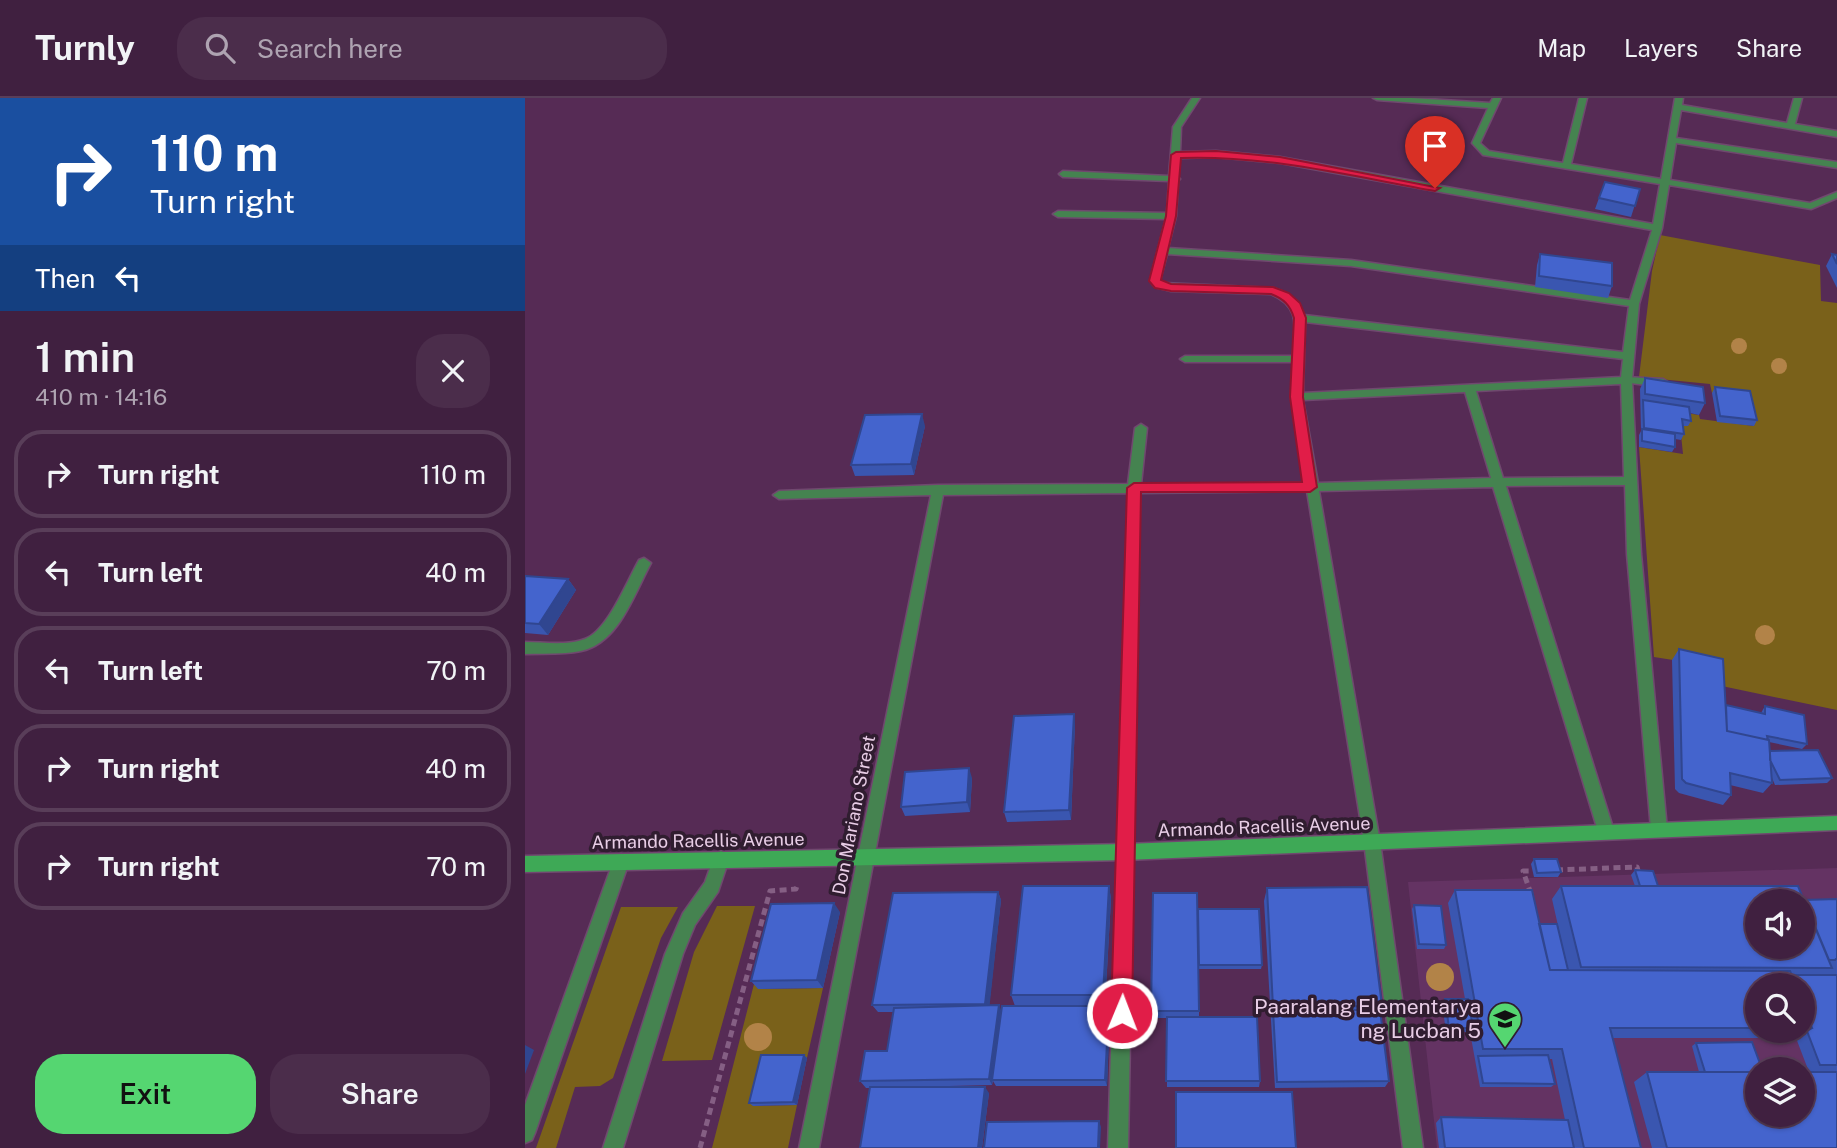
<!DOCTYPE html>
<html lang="en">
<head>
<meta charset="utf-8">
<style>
  body { margin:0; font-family:"Public Sans",sans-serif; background:#4b2d4b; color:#f1f3f6; height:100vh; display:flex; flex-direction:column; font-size:26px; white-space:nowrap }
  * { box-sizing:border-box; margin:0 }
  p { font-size:23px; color:#aea3b1 }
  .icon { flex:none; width:38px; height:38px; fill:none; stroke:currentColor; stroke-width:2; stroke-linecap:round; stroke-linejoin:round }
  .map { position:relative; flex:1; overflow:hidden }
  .panel { display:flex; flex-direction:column; background:#402040; width:525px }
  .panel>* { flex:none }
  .hud { background:#1a4fa0; color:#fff; overflow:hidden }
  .tools { position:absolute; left:1220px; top:791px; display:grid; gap:14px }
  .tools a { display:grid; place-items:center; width:70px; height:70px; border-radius:50%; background:#402040; box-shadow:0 2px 5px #0004,0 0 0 2px #593e59; font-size:35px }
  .pin { position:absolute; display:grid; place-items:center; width:60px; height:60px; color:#fff; margin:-72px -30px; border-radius:50% 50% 50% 0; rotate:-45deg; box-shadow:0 0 7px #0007 }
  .pin .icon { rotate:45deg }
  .me { position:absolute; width:77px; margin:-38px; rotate:1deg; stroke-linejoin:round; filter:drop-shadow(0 0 5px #0008) }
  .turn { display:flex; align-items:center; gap:24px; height:147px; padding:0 35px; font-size:32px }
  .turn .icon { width:91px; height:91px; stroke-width:2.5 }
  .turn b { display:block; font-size:49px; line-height:60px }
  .then { display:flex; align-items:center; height:66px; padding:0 35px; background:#0003; gap:14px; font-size:26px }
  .round { display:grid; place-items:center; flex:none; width:74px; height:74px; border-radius:28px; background:#4b2d4b }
  .headline { display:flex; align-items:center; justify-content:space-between; height:119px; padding:0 35px }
  h1 { font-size:42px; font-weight:600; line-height:52px }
  .primary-button { display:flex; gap:14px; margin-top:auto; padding:14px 35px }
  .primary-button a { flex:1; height:80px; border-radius:28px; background:#55d671; color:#111; font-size:28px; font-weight:600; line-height:80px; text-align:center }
  .primary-button a+a { background:#4b2d4b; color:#f1f3f6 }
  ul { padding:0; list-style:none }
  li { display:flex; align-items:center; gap:21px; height:88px; margin:0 14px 10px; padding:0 21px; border:4px solid #593e59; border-radius:28px }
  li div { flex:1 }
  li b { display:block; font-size:26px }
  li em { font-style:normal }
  header { display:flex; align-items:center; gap:42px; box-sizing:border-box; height:98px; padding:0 35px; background:#402040; border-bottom:2px solid #593e59 }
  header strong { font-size:33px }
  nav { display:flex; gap:38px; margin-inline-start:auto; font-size:24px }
  .search { width:490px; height:63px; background:#4b2d4b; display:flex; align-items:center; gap:18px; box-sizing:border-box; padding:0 24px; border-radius:28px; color:#aea3b1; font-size:26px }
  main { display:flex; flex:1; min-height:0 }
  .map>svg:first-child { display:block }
</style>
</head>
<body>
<header>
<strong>Turnly</strong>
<div class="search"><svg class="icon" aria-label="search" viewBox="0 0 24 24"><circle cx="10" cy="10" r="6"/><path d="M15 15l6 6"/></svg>Search here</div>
<nav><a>Map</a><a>Layers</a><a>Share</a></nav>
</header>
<main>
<section class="panel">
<div class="hud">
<div class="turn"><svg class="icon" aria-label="right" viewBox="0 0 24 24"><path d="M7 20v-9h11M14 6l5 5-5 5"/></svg><div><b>110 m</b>Turn right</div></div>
<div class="then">Then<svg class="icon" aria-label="left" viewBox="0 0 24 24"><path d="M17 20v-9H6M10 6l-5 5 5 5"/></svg></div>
</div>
<div class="headline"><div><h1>1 min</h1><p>410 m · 14:16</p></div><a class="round"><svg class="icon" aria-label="close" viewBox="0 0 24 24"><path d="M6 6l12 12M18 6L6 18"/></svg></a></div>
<ul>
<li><svg class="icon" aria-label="right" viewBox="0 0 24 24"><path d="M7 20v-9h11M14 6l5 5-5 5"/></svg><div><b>Turn right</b></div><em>110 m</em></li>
<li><svg class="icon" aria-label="left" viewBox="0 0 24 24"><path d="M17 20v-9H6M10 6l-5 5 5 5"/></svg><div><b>Turn left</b></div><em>40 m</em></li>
<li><svg class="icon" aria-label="left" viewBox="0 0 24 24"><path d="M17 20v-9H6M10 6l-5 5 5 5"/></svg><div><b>Turn left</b></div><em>70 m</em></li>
<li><svg class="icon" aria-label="right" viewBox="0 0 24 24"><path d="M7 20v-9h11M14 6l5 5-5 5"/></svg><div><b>Turn right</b></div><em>40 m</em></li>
<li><svg class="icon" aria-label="right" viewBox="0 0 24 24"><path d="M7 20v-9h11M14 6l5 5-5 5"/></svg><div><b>Turn right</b></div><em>70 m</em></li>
</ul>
<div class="primary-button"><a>Exit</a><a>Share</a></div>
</section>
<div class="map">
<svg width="1312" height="1050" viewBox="0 0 1312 1050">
  <rect width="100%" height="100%" fill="#562b55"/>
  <!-- built -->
  <path fill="#643363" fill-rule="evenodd" d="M1312 770V1050H912L883 784ZM1232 803H1278V849H1232ZM1232 887H1278V933H1232ZM1232 971H1278V1017H1232Z"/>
  <!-- green -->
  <path fill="#7a611a" d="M1135 137 1295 167 1296 203 1312 205V612L1192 587 1148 562 1129 559 1114 349 1158 356 1155 327 1161 315 1174 317 1175 321 1229 328 1222 299 1187 295 1185 286 1114 279 1127 173Z
    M192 808H230L187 962 137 963 169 854Z
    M249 808 233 891 298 890 282 960 240 961 229 1008 272 1007 263 1050H187Z
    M96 809H153L136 840 88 980 75 988 50 989 31 1050H11Z"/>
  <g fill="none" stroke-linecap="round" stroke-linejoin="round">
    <!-- service casing -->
    <g stroke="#70486f" stroke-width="3">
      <path id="service" d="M1101 279 1138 281 1144 285 1138 289 1097 284 1095 282Z
        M196 753 202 756 204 761 193 794 170 827 158 856 98 1050H78L140 856 158 815 180 784 190 756Z"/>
    </g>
    <!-- minor casing -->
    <g stroke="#70486f" stroke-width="3">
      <path id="minor" d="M667 0H675L656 29 655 54 691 53 755 59 1128 126 1135 86 958 57 947 45 963 10 852 2 848 0H887L965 5 968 0H976L955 45 964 53 1038 65 1054 0H1062L1046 66 1136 81 1150 0H1158L1157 7 1262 25 1269 0H1277L1270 26 1312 33V39L1156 12 1151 40 1312 64V70L1151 45 1145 82 1285 105 1312 94V100L1286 111 1144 87 1137 130 1114 206 1107 282 1116 456 1142 731 1140 736 1134 738 1128 736 1126 731 1102 456 1100 387 981 388 1089 733 1087 738 1081 740 1075 738 1073 733 968 389 794 393 855 744 898 1050H878L839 744 782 393 615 395 603 1050H583L603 395 418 397 294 1050H274L406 397 254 401 248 397 254 393 413 387 603 386 610 330 616 326 622 330 616 386 780 385 766 299 768 264H660L655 261 660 258H768C769 230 777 209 746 196L646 193 630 189 625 183 641 121 533 119 528 116 533 113 642 115 644 83 538 79 534 76 538 73 644 78 648 29ZM691 59 755 65 1127 132 1105 202 826 162 643 150 651 118 653 83 655 81 653 79 654 60ZM642 156 826 168 1104 208 1098 254 779 217C773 202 764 195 748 190L638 185 635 182ZM780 224 1098 261 1096 279 778 295ZM1096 286 1099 379 978 380 951 293ZM940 294 966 380 793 385 778 302Z
        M119 460 126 465C109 496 94 545 56 553 37 557 18 555 0 556V544C18 544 42 548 60 541 83 532 102 483 114 462Z
        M96 756 102 758 104 764 10 1035 7 1042 0 1045V1007L88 764 90 758Z"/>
    </g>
    <!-- secondary casing -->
    <g stroke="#70486f" stroke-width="3">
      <path id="secondary" d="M1312 718V732L601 762 0 774V758L601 746Z"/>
    </g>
    <!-- path -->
    <path stroke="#855f84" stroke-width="5" stroke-dasharray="7 4.5" stroke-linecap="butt" d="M1031 772 1112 769 1114 776
      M1006 796 998 773H1008
      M175 1050 245 793 271 791 273 785"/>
    <!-- service -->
    <use href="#service" fill="#458350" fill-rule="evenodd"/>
    <!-- minor -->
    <use href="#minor" fill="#458350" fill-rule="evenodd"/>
    <!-- secondary -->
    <use href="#secondary" fill="#3ea956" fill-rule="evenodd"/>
  </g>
  <!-- trees -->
  <g fill="#b28348">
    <circle cx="1214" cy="248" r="8"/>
    <circle cx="1254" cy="268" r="8"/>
    <circle cx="1240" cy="537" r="10"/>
    <circle cx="915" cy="879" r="14"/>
    <circle cx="233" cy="939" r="14"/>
  </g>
  <!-- wall -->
  <path fill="#3a56b0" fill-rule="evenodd" d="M1115 91 1106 119 1070 111 1074 100Z
    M1015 156 1087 188 1083 200 1010 189 1012 167Z
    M1307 156 1312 157V190L1301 168Z
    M1120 280 1180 305 1174 317 1165 315 1166 323 1163 328H1158L1159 336 1156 342 1150 341V349L1147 354 1114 349V337L1116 333 1115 291Z
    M1190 289 1232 322 1229 328 1192 324 1187 295Z
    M400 328 389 377 330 378 326 367Z
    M0 478 43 481 51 492 23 537 0 535Z
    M1154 551 1201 607 1236 615 1240 608 1282 646 1277 651 1244 644 1245 653 1307 680 1302 685 1250 687 1247 680V685L1238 695 1205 687 1206 697 1198 707 1154 695 1150 691 1147 562Z
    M550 626 546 722 482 724 479 714Z
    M447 680 445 714 380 718 376 709Z
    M1009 761 1036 774 1033 779H1009L1006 766Z
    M1110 772 1133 788 1279 802 1312 801V974H1284L1271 940H1088L1116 1050H914L911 1025 916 1019 1040 1022 1027 961H1024L1030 986 1026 989H955L945 934H921L917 905 920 901H940L923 805 930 792 1014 826 1043 872 1027 801 1036 788H1110L1106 777ZM1232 887H1278V933H1232Z
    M584 788 586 801 580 908H490L486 897Z
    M742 790 857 908 855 912 864 983 860 989 750 990 739 803Z
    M473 794 476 802 464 908 476 913 585 915 582 988H471L468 983 467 987 383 989 464 995 457 1050H335L345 990H341L335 983 362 953 369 914H353L347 907Z
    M889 807 921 847 919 851H892L887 811Z
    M673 811 737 867 736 871H674V919L735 983 734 989H642V920H627L626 913Z
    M315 814 298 890 233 891 226 883Z
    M1171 945 1232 1017 1312 1050H1127L1109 984 1122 974H1174L1167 948Z
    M279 957 282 960 272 1007 228 1008 224 1005Z"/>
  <!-- shaded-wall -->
  <path fill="#304690" d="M397 316 400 328 389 377 386 366Z
    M43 481 51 492 23 537 14 526Z
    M549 616 550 626 546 722 544 712Z
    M444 670 447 680 445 714 442 704Z
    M584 788 586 801 580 908 578 897Z
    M473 794 476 802 464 913 460 906Z
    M309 805 315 814 298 890 292 882Z
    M474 907 477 915 467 987 464 981Z
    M584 908 585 915 582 988 580 982Z
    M0 947 9 952 0 976Z
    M279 957 282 960 272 1007 268 1004Z
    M460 989 464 995 457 1050H453Z
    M574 1023 576 1029 575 1050H573Z"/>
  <!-- building -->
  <path fill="#4464cd" stroke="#304690" stroke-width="2" fill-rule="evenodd" d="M1080 84 1115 91 1110 108 1074 100Z
    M1015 156 1087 165V188L1014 178Z
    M1307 156 1312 157V166Z
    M1120 280 1178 289 1180 305 1120 296Z
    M1190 289 1225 293 1232 322 1195 318Z
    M1118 302 1164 309 1166 323 1157 321 1159 336 1119 330Z
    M397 316 386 366 326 367 340 317Z
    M1117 331 1150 336V349L1117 343Z
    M0 478 43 481 14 526 0 525Z
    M1154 551 1198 561 1202 633 1244 642 1247 685 1205 675 1206 697 1161 685 1157 681Z
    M1201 607 1240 616V608L1279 617 1282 646 1242 638 1243 642 1202 633Z
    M549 616 544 712 479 714 489 618Z
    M1293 652 1307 680 1255 682 1245 662V653Z
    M444 670 442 704 376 709 380 674Z
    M1009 761H1032L1036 774 1012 775Z
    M1110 772 1128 773 1133 788H1115Z
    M498 788H584L578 897H486Z
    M1036 788H1273L1307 870 1056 869ZM1232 803H1278V849H1232Z
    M842 789 857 908 748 909 742 790Z
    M930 792H1007L1025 872 1265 873 1271 887H1232V930H1085L1116 1050H1059L1037 951H958Z
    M473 794 460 906 347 907 368 795Z
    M628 795H672L674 913H626Z
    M1312 801V860L1310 862H1304L1279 802Z
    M309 805 292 882 226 883 246 806Z
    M889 807 916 808 921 847 894 846Z
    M673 811H734L737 867H674Z
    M1014 826H1032L1043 872H1025Z
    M1266 877H1312V967H1295L1282 933 1287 930 1278 905V887H1271Z
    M920 901H943L948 930H924Z
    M1278 905 1287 930H1278Z
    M474 907 464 981 335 983 340 953H362L369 910Z
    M477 908H584L580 982H467Z
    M748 912H855L864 983 752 984Z
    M642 919H732L735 983H641Z
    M1227 944 1237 971H1232V974H1180L1171 945Z
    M236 957H279L268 1004 224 1005Z
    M1023 957 1030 986 958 985 953 958Z
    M1122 974H1232V1017H1278V974H1312V1050H1142Z
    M345 989H460L453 1050H335Z
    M651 994H767L771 1050H651Z
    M916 1019 1043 1022 1049 1050H920Z
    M574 1023 573 1050H459L462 1024Z"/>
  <!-- route -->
  <path fill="#e11d48" stroke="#92132f" stroke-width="2" d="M691 53 755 59 915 90 910 93C826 78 742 57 656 60L651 118 636 182 646 186 748 189 764 195 775 205 781 220 778 299 792 389 785 394H616L607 915 604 923 597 926 589 923 586 915 602 390 609 385 777 384 765 299 769 220C765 207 759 201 746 196L646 193 630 190 624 183 641 118 646 57 651 54Z"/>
  <!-- icons -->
  <defs>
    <g id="school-pin" transform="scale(1.75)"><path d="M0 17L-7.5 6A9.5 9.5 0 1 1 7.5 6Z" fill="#55d671" stroke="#301d30"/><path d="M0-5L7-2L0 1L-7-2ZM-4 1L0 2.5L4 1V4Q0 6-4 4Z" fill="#111"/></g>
  </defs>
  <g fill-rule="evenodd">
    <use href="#school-pin" x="980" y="921"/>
  </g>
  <g text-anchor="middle" stroke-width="7" stroke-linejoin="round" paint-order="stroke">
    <!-- street labels -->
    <g font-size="18" fill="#e8cde6" stroke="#301d30">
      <text transform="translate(329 717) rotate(-79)" y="6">Don Mariano Street</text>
      <text transform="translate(739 729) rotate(-2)" y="6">Armando Racellis Avenue</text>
      <text transform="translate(173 743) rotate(-1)" y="6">Armando Racellis Avenue</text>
    </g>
    <!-- near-poi labels -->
    <g font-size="21" fill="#e8cde6" stroke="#301d30" text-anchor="end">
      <text x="956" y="916">Paaralang Elementarya<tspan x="956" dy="24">ng Lucban 5</tspan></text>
    </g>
  </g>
</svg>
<div class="tools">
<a><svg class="icon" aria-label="sound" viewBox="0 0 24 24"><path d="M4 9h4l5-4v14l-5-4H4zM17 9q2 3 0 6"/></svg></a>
<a><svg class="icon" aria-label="search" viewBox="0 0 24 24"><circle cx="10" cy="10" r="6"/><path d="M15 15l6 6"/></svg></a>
<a><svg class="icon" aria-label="layers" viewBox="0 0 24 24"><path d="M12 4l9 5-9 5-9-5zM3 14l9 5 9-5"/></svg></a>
</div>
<div class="pin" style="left:910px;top:90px;background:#d93025"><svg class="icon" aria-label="arrive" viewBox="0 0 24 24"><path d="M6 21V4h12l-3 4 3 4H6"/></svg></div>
<svg class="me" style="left:597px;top:915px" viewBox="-20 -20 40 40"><circle r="17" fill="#e11d48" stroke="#fff" stroke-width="3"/><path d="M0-11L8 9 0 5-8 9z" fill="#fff"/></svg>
</div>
</main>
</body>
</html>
